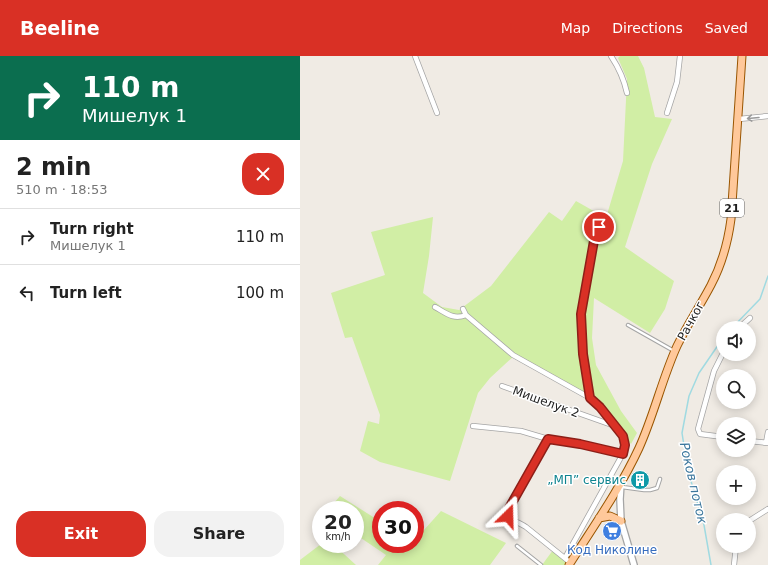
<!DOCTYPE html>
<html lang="en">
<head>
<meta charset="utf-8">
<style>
  body { margin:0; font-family:"DejaVu Sans",sans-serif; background:#f2f2f2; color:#222; height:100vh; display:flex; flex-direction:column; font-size:15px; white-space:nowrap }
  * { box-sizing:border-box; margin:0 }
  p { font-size:13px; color:#767676 }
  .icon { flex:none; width:22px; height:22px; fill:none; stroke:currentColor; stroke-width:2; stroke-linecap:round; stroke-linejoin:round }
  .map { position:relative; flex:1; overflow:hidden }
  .side { display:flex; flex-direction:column; background:#fff; width:300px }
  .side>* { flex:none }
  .banner { background:#0b6e4f; color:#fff; overflow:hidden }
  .controls { position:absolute; left:416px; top:265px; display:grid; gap:8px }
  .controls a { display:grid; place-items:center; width:40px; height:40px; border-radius:50%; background:#fff; box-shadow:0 2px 10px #0003; font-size:20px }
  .speed { position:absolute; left:12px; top:445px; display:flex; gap:8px; font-size:20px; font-weight:700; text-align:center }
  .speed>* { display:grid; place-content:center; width:52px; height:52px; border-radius:50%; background:#fff; box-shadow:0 2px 10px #0003; line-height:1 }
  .speed small { font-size:10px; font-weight:400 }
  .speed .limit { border:6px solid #d22; background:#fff; color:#111 }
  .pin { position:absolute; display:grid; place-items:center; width:34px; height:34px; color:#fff; margin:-17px; border:2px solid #fff; border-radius:50%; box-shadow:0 1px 4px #0007 }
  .me { position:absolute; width:44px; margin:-22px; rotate:22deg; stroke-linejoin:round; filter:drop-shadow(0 0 3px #0008) }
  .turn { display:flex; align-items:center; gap:14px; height:84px; padding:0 16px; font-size:18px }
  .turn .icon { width:52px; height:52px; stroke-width:2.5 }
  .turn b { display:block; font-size:28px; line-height:34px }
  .round { display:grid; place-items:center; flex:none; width:42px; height:42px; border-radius:16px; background:#f2f2f2 }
  .summary { display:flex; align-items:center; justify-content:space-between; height:68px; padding:0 16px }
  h1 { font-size:24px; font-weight:700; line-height:30px }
  .button { display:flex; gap:8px; margin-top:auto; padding:8px 16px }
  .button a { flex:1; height:46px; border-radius:16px; background:#d93025; color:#fff; font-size:16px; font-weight:700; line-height:46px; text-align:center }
  .button a+a { background:#f2f2f2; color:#222 }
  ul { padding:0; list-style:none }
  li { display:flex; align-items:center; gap:12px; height:56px; padding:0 16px; border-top:1px solid #e0e0e0 }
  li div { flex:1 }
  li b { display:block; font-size:15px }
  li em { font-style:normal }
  header { display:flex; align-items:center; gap:24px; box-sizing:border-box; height:56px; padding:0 20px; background:#d93025; color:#fff }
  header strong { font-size:19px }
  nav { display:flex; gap:22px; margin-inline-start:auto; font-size:14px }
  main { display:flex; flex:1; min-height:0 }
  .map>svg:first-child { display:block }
</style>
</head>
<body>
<header>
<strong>Beeline</strong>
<nav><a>Map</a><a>Directions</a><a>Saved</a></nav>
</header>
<main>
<section class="side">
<div class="banner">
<div class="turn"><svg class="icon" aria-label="right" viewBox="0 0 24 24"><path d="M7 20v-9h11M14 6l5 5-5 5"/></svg><div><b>110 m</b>Мишелук 1</div></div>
</div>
<div class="summary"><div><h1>2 min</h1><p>510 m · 18:53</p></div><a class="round" style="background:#d93025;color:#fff"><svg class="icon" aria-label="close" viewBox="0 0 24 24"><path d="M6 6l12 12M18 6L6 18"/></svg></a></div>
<ul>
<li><svg class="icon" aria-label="right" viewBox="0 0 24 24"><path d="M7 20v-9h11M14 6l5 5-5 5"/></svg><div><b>Turn right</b><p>Мишелук 1</p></div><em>110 m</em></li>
<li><svg class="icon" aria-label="left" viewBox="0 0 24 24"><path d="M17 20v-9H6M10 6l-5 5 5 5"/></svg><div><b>Turn left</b></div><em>100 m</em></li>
</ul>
<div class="button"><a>Exit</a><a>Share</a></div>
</section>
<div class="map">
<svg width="468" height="509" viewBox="0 0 468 509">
  <rect width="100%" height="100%" fill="#f0ebe4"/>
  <!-- grass -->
  <path fill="#d1eea5" d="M320 0H338L344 12 355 61 372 63 352 108 325 191 374 225 365 253 350 277 294 242 292 282 296 309 321 355 337 377 331 388 291 343 215 299 190 322 178 337 150 425 80 406 60 395 68 365 79 368 80 359 52 281 45 282 31 237 85 219 71 176 133 161 129 200 123 237 142 251 159 254 191 230 249 156 262 165 276 145 306 162 323 105 327 23 318 2Z
    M40 440 81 466V488H115V484L141 455 206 487 190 509H78L86 499 55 478V454H28Z
    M21 488H33L56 509H0V504Z
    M253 494 265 504 267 509H242Z"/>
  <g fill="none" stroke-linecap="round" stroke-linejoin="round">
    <!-- stream -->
    <path stroke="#a0dae1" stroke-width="1.5" d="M432 272 460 243 468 220
      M411 509 404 469 388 415 382 377 389 340 399 317 423 282"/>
    <!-- service casing -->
    <g stroke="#a5a5a5" stroke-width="4.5">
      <path id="service" d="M328 269 374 295
        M322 431 344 434H350L357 432 360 423
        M217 490 241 509"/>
    </g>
    <!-- minor casing -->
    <g stroke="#a5a5a5" stroke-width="6">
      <path id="minor" d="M115 0 137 57
        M311 0C319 12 324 23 327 37
        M367 57 377 26 380 0
        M439 63 468 60
        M135 251C146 257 153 264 166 259
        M163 253 166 259 213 299 290 342 300 351 323 380 325 389V394L265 502
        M439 272 450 262
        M423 297 414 315 398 373 400 378 423 381
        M202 330 312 369
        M290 342 283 298 281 258 295 179 299 171
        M173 370 221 375 248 383 280 388 323 398
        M248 383 208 455V460C213 465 220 467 226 471L267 504
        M449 385 468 387
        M466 387 468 376
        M449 465 468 453
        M434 509 436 490"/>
    </g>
    <!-- tertiary casing -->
    <g stroke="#a5a5a5" stroke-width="8">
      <path id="tertiary" d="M321 427 320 443 321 465 334 509"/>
    </g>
    <!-- primary casing -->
    <g stroke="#950" stroke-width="9">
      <path id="primary" d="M299 462 310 460 321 465
        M269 509C293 471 320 433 339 392 354 359 362 323 377 290 387 269 400 250 411 229 422 208 428 186 431 163L442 0"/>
    </g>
    <!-- service -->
    <use href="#service" stroke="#fff" stroke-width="2.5"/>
    <!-- minor -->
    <use href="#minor" stroke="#fff" stroke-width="4.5"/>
    <!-- tertiary -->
    <use href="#tertiary" stroke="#fff" stroke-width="5.5"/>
    <!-- primary -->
    <use href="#primary" stroke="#ffc89a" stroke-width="7"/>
  </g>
  <!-- one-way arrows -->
  <defs><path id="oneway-shaft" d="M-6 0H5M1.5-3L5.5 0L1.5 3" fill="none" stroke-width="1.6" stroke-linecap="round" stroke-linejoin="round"/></defs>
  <use stroke="#9a9a9a" href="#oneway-shaft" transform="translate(453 62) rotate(175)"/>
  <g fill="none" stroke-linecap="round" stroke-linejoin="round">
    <!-- route casing -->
    <g stroke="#8d1f18" stroke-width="10">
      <path id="route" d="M208 460V454L248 383 280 388 323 398 325 389 323 380 300 351 290 342 283 298 281 258 295 179 299 171"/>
    </g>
    <!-- route -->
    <use href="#route" stroke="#d93025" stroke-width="7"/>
  </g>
  <!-- icons -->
  <defs>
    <g id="building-disc" transform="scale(1)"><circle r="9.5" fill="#0f9aa8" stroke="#fff"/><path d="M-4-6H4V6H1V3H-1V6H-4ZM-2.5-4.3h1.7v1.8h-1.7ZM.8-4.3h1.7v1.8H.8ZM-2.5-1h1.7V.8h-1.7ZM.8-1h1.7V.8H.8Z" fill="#fff"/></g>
    <g id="supermarket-disc" transform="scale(1)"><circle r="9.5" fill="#3f7fe0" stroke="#fff"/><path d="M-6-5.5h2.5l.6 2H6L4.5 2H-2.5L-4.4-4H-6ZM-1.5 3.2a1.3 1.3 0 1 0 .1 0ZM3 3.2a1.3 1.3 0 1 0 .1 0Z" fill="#fff"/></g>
  </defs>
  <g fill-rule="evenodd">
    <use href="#building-disc" x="340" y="424"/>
    <use href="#supermarket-disc" x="312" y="475"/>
  </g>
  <g text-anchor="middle" stroke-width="3" stroke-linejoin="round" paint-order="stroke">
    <!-- shield labels -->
    <rect fill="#fff" stroke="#626262" stroke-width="1" x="420" y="143" width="24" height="18" rx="3"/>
    <g font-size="11" font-weight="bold" fill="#1e1e1e">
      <text x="432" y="156">21</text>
    </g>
    <!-- street labels -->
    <g font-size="12" fill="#1e1e1e" stroke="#fff">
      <text transform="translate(391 265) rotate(-61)" y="4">Рачког</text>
      <text transform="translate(246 346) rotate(20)" y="4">Мишелук 2</text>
    </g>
    <!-- culture labels -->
    <g font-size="12" fill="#0d838f" stroke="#fff" text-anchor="end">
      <text x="326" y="428">„МП” сервис</text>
    </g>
    <!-- shop labels -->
    <g font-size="12" fill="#366cbe" stroke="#fff">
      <text x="312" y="498">Код Николине</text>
    </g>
    <!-- water labels -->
    <g font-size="13" font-style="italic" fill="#3c779d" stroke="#fff">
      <text transform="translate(394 427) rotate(77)" y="5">Роков поток</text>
    </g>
  </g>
</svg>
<div class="controls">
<a><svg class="icon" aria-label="sound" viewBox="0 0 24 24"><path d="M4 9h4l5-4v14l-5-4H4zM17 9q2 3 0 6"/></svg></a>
<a><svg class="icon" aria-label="search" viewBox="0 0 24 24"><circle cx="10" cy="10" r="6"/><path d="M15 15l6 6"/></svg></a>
<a><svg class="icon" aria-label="layers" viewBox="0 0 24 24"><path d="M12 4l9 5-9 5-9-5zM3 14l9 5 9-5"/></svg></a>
<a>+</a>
<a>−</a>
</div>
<div class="speed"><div>20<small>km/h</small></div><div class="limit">30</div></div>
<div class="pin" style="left:299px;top:171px;background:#d93025"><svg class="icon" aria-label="arrive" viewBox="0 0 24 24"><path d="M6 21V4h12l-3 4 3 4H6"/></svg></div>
<svg class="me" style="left:208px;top:460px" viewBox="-20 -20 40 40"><path d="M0-17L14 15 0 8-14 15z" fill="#d93025" stroke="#fff" stroke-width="4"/></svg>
</div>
</main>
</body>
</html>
